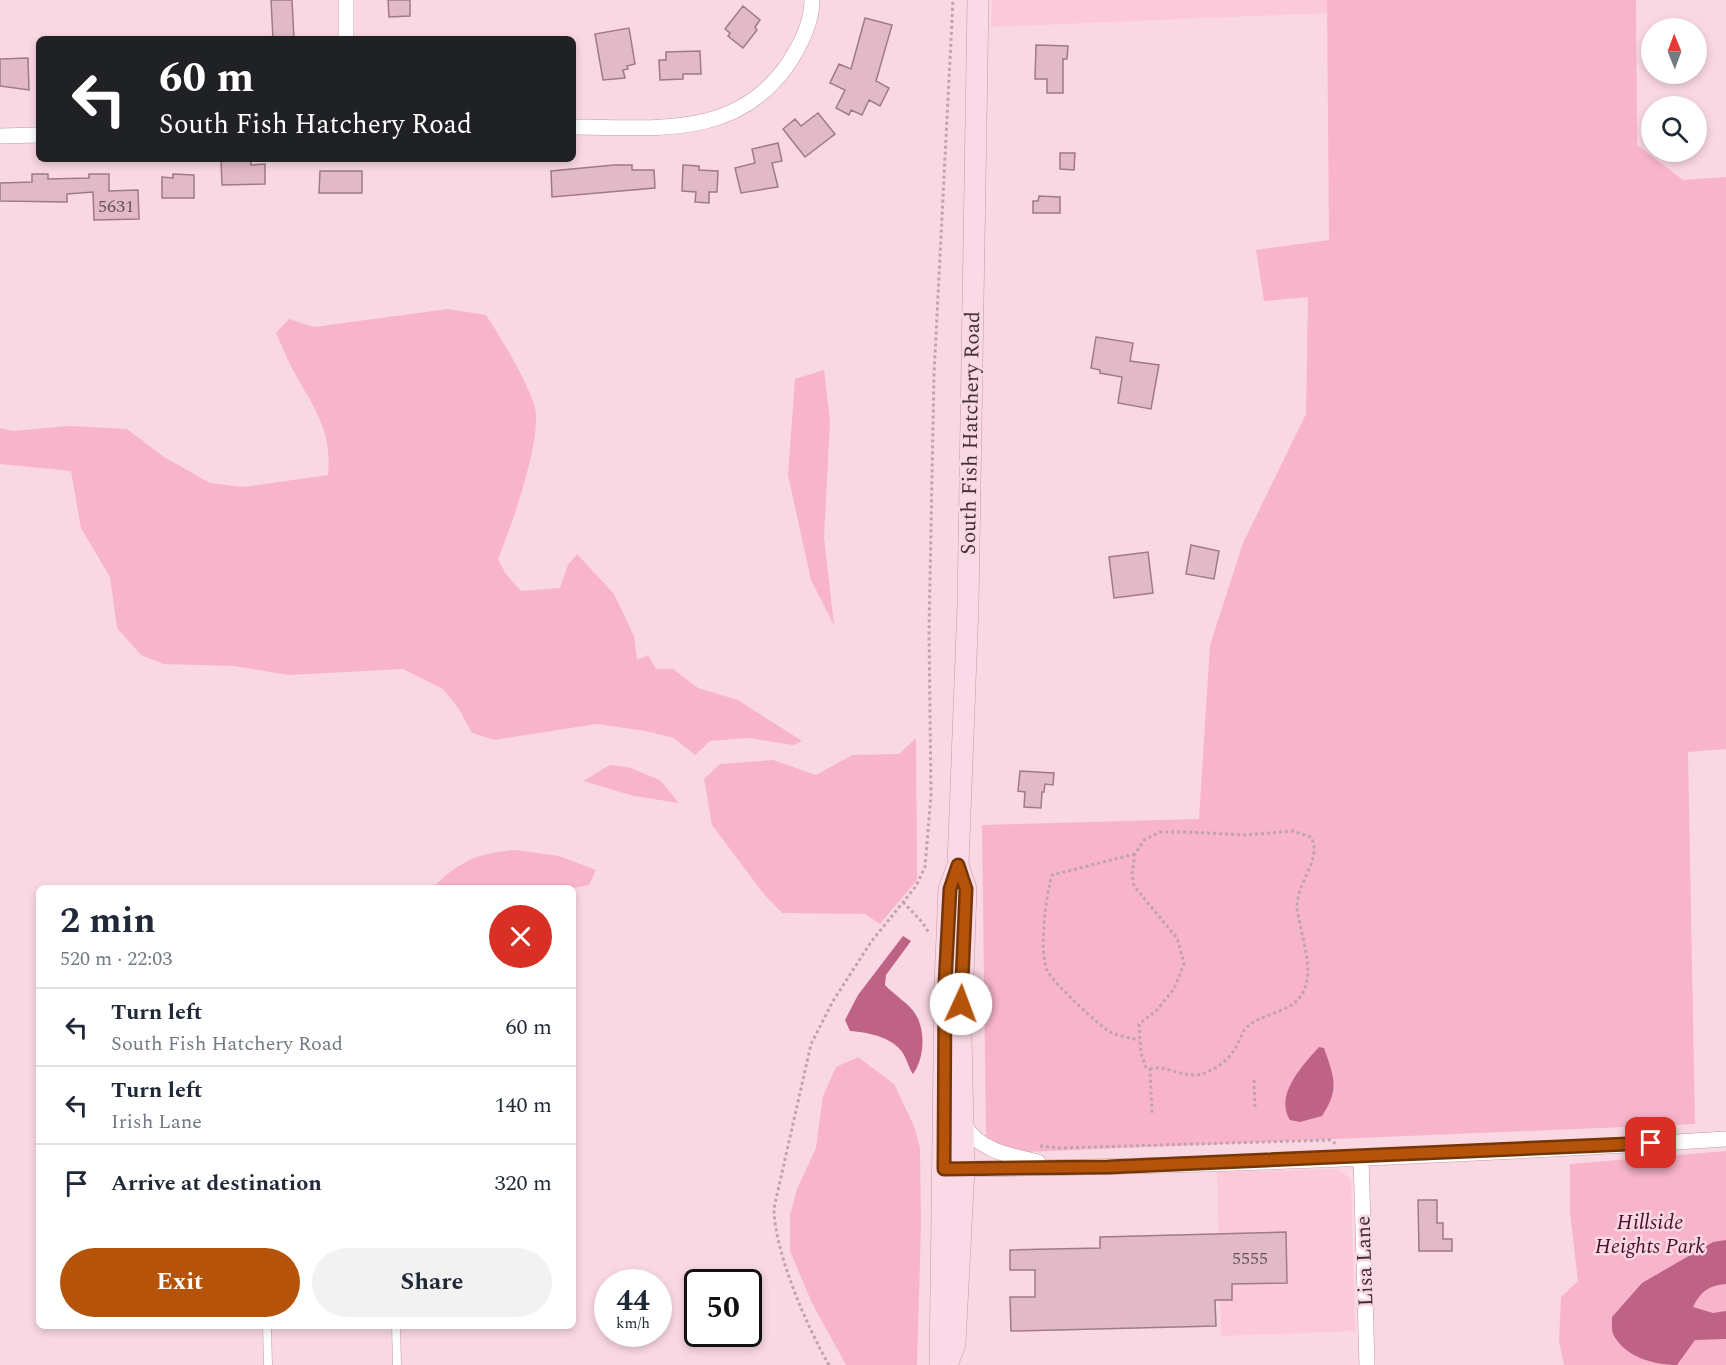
<!DOCTYPE html>
<html lang="en">
<head>
<meta charset="utf-8">
<style>
  body { margin:0; font-family:Spectral,serif; background:#f2f2f3; color:#1f2937; height:100vh; display:flex; flex-direction:column; font-size:22px; white-space:nowrap }
  * { box-sizing:border-box; margin:0 }
  p { font-size:20px; color:#747a83 }
  .icon { flex:none; width:33px; height:33px; fill:none; stroke:currentColor; stroke-width:2; stroke-linecap:round; stroke-linejoin:round }
  .map { position:relative; flex:1; overflow:hidden }
  .side { position:absolute; left:36px; top:885px; width:540px; height:444px; display:flex; flex-direction:column; background:#fff; border-radius:9px; box-shadow:0 3px 9px #0003 }
  .side>* { flex:none }
  .banner { position:absolute; left:36px; top:36px; width:540px; height:126px; border-radius:9px; box-shadow:0 3px 9px #0003; background:#202124; color:#fff; overflow:hidden }
  .needle { width:39px; rotate:359deg }
  .buttons { position:absolute; left:1641px; top:18px; display:grid; gap:12px }
  .buttons a { display:grid; place-items:center; width:66px; height:66px; border-radius:50%; background:#fff; box-shadow:0 3px 9px #0003; font-size:30px }
  .speed { position:absolute; left:594px; top:1269px; display:flex; gap:12px; font-size:30px; font-weight:700; text-align:center }
  .speed>* { display:grid; place-content:center; width:78px; height:78px; border-radius:50%; background:#fff; box-shadow:0 3px 9px #0003; line-height:1 }
  .speed small { font-size:15px; font-weight:400 }
  .speed .limit { border:3px solid #111; border-radius:9px; background:#fff; color:#111 }
  .pin { position:absolute; display:grid; place-items:center; width:51px; height:51px; color:#fff; margin:-26px; border-radius:12px; box-shadow:0 3px 9px #0006 }
  .me { position:absolute; width:66px; margin:-33px; rotate:2deg; stroke-linejoin:round; filter:drop-shadow(0 0 4px #0008) }
  .turn { display:flex; align-items:center; gap:21px; height:126px; padding:0 24px; font-size:27px }
  .turn .icon { width:78px; height:78px; stroke-width:2.5 }
  .turn b { display:block; font-size:42px; line-height:51px }
  .round { display:grid; place-items:center; flex:none; width:63px; height:63px; border-radius:32px; background:#f2f2f3 }
  .headline { display:flex; align-items:center; justify-content:space-between; height:102px; padding:0 24px }
  h1 { font-size:36px; font-weight:700; line-height:45px }
  .button { display:flex; gap:12px; margin-top:auto; padding:12px 24px }
  .button a { flex:1; height:69px; border-radius:36px; background:#b45309; color:#fff; font-size:24px; font-weight:700; line-height:69px; text-align:center }
  .button a+a { background:#f2f2f3; color:#1f2937 }
  ul { padding:0; list-style:none }
  li { display:flex; align-items:center; gap:18px; height:78px; padding:0 24px; border-top:2px solid #e0e1e3 }
  li div { flex:1 }
  li b { display:block; font-size:22px }
  li em { font-style:normal }
  .map>svg:first-child { display:block }
</style>
</head>
<body>
<div class="map">
<svg width="1726" height="1365" viewBox="0 0 1726 1365">
  <rect width="100%" height="100%" fill="#fad8e3"/>
  <!-- built -->
  <path fill="#fbc9d9" d="M992 0H1327L1328 13 991 27Z
    M1338 1169 1351 1179 1355 1331 1221 1336 1217 1172Z"/>
  <!-- green -->
  <path fill="#f8b4cb" d="M1327 0H1636L1637 145 1683 180 1726 177V749L1688 752 1695 1124 1025 1152 1001 1145 986 1136 982 825 1199 819 1210 645 1243 543 1306 414 1308 297 1264 301 1256 250 1329 240Z
    M448 309 486 315C501 338 528 382 535 408 542 440 511 528 498 559L505 573 521 591 560 588 568 565 577 554 614 594 634 636 637 660 648 655 656 669H673L698 688 738 700 802 741 793 745 748 738 710 741 695 755 674 738 646 731 596 724 494 740 472 733 459 709 443 689 403 669 289 675 234 666 164 664 141 655 117 628 110 577 81 528 71 471 0 464V428L13 431 68 426 127 429 164 457 210 483 243 487 328 475C332 434 317 412 298 379 289 364 283 348 276 333L289 319 314 327Z
    M824 370 830 421 824 538 834 625 811 580 788 475 795 379Z
    M916 738 917 880 880 924 865 914 782 913 763 893 712 825 704 779 720 764 773 760 816 775 852 755 899 754Z
    M610 765 628 767 660 780 679 803 634 796 583 781Z
    M515 850 559 856 596 870 589 885 573 888H432C460 861 477 853 515 850Z
    M858 1057 894 1084 914 1126 920 1148 921 1225 917 1365H846L812 1303 790 1251V1215L797 1189 816 1148 823 1096 836 1067Z
    M1726 1151V1365H1564L1559 1341 1561 1297 1578 1281 1570 1213V1164Z"/>
  <!-- water -->
  <path fill="#bf6386" d="M903 936 911 941 886 975 885 985C894 995 910 1004 916 1015 926 1032 924 1059 913 1074 909 1068 908 1063 905 1057 897 1038 868 1032 850 1031L845 1020 858 995Z
    M1319 1047 1324 1048C1334 1077 1340 1089 1322 1116L1300 1122 1290 1120C1274 1095 1303 1065 1319 1047Z
    M1726 1240V1284C1709 1285 1700 1292 1693 1307L1713 1313 1726 1311V1339L1695 1340 1677 1365C1654 1365 1626 1357 1614 1336 1611 1331 1612 1322 1612 1317L1642 1283 1713 1242Z"/>
  <!-- building -->
  <path fill="#e2b9c7" stroke="#a07a87" stroke-width="1.5" d="M271 0H292L294 39H273Z
    M388 0H410V16L389 17Z
    M743 6 760 20 755 27 757 30 743 48 728 36 730 33 725 29Z
    M865 18 892 25 876 81 889 88 880 106 869 100 862 115 851 110 849 115 836 108 845 90 830 83 839 64 851 69Z
    M629 28 635 64 627 66 628 69 623 70 625 78 603 80 595 34Z
    M1036 45 1068 46 1067 59H1063V93H1047V79H1035Z
    M700 51 701 74H683V79L660 80 659 60H666V52Z
    M28 58 29 90 0 86V59Z
    M818 113 835 134 805 157 783 129 795 119 801 126Z
    M778 143 782 161 772 163 778 187 741 193 735 168 755 163 752 149Z
    M1060 153H1075L1074 170 1060 169Z
    M221 160H251V165L265 164V184L222 185Z
    M614 165H632V170H654L655 188 552 197 551 171Z
    M683 165 699 166V170L718 171 717 192H709V203L695 202 696 192 682 191Z
    M320 171H362V193H319Z
    M32 174H48V179L89 178V174H109V191L138 190 139 219 94 220 93 192 67 194V202L0 201V183L32 182Z
    M173 174 194 175V198H162V177L173 178Z
    M1039 196 1060 197V213H1033V201H1038Z
    M1096 337 1133 343 1130 361 1159 365 1151 409 1118 403 1122 377 1100 373V370L1091 368Z
    M1191 545 1219 551 1214 579 1186 574Z
    M1148 552 1153 593 1114 598 1109 557Z
    M1020 771 1054 773 1053 785 1045 784 1044 792H1042L1041 808 1024 807 1025 792 1018 791Z
    M1418 1200H1437V1223H1443V1239H1452V1251H1419Z
    M1286 1232 1287 1283 1232 1284V1300H1215L1216 1326 1011 1331 1010 1297H1035V1270H1010V1250L1100 1248V1237Z"/>
  <g fill="none" stroke-linecap="round" stroke-linejoin="round">
    <!-- service casing -->
    <g stroke="#c19aa7" stroke-width="9">
      <path id="service" d="M267 1326 268 1365
        M396 1326 397 1365"/>
    </g>
    <!-- minor casing -->
    <g stroke="#c19aa7" stroke-width="16">
      <path id="minor" d="M346 0V39
        M573 127C654 127 736 140 788 64 800 46 812 22 812 0
        M0 136 39 135
        M964 1123C976 1150 1011 1156 1038 1162
        M1361 1157 1367 1365
        M956 1169C1212 1167 1470 1155 1726 1139"/>
    </g>
    <!-- secondary casing -->
    <g stroke="#c19aa7" stroke-width="22">
      <path id="secondary" d="M940 1365 945 984 949 889 958 865 968 605 978 0
        M947 1365 955 1344 964 1169 961 1038 966 889 958 865"/>
    </g>
    <!-- path -->
    <path stroke="#c0a4ad" stroke-width="3" stroke-dasharray="3 3" stroke-linecap="butt" d="M1135 854 1052 875C1046 894 1038 954 1048 972 1053 982 1102 1029 1112 1033 1120 1036 1130 1038 1139 1040
      M903 902 922 922 929 933
      M1150 1069C1162 1063 1184 1079 1202 1074 1217 1069 1230 1059 1237 1045 1240 1040 1242 1033 1245 1029 1256 1017 1273 1015 1286 1008 1326 989 1299 937 1297 906 1297 882 1323 858 1311 837L1292 831 1246 835 1187 832H1160L1144 840 1135 854 1132 873 1134 886 1177 938 1184 963 1174 989 1156 1011 1139 1024 1141 1053 1146 1068 1150 1069 1152 1113
      M1254 1080 1255 1109
      M1040 1146 1060 1148 1331 1140 1337 1145
      M829 1365C807 1327 774 1251 774 1208L811 1044 833 1001 871 942 916 886 925 867 931 795 929 631 934 375 953 0"/>
    <!-- service -->
    <use href="#service" stroke="#fff" stroke-width="8"/>
    <!-- minor -->
    <use href="#minor" stroke="#fff" stroke-width="15"/>
    <!-- secondary -->
    <use href="#secondary" stroke="#f9dae6" stroke-width="21"/>
  </g>
  <g fill="none" stroke-linecap="round" stroke-linejoin="round">
    <!-- route casing -->
    <g stroke="#753606" stroke-width="15">
      <path id="route" d="M961 1004 966 889 958 865 950 889 945 984 944 1169 1108 1167 1651 1143"/>
    </g>
    <!-- route -->
    <use href="#route" stroke="#b45309" stroke-width="10"/>
  </g>
  <g text-anchor="middle" stroke-width="5" stroke-linejoin="round" paint-order="stroke">
    <!-- number labels -->
    <g font-size="18" fill="#69535a">
      <text x="116" y="212">5631</text>
      <text x="1250" y="1264">5555</text>
    </g>
    <!-- street labels -->
    <g font-size="21" fill="#413136" stroke="#fad8e3">
      <text transform="translate(970 433) rotate(-89)" y="7">South Fish Hatchery Road</text>
      <text transform="translate(1364 1261) rotate(-92)" y="7">Lisa Lane</text>
    </g>
    <!-- park labels -->
    <g font-size="21" font-style="italic" fill="#4a0e2a" stroke="#fad8e3">
      <text x="1650" y="1229">Hillside<tspan x="1650" dy="24">Heights Park</tspan></text>
    </g>
  </g>
</svg>
<div class="buttons">
<a><svg class="needle" viewBox="-14 -14 28 28"><path d="M0-13l5 13h-10z" fill="#e53935"/><path d="M0 13l5-13h-10z" fill="#747a83"/></svg></a>
<a><svg class="icon" aria-label="search" viewBox="0 0 24 24"><circle cx="10" cy="10" r="6"/><path d="M15 15l6 6"/></svg></a>
</div>
<div class="speed"><div>44<small>km/h</small></div><div class="limit">50</div></div>
<div class="pin" style="left:1651px;top:1143px;background:#d93025"><svg class="icon" aria-label="arrive" viewBox="0 0 24 24"><path d="M6 21V4h12l-3 4 3 4H6"/></svg></div>
<svg class="me" style="left:961px;top:1004px" viewBox="-20 -20 40 40"><circle r="19" fill="#fff"/><path d="M0-13L10 11 0 6-10 11z" fill="#b45309"/></svg>
<div class="banner">
<div class="turn"><svg class="icon" aria-label="left" viewBox="0 0 24 24"><path d="M17 20v-9H6M10 6l-5 5 5 5"/></svg><div><b>60 m</b>South Fish Hatchery Road</div></div>
</div>
<section class="side">
<div class="headline"><div><h1>2 min</h1><p>520 m · 22:03</p></div><a class="round" style="background:#d93025;color:#fff"><svg class="icon" aria-label="close" viewBox="0 0 24 24"><path d="M6 6l12 12M18 6L6 18"/></svg></a></div>
<ul>
<li><svg class="icon" aria-label="left" viewBox="0 0 24 24"><path d="M17 20v-9H6M10 6l-5 5 5 5"/></svg><div><b>Turn left</b><p>South Fish Hatchery Road</p></div><em>60 m</em></li>
<li><svg class="icon" aria-label="left" viewBox="0 0 24 24"><path d="M17 20v-9H6M10 6l-5 5 5 5"/></svg><div><b>Turn left</b><p>Irish Lane</p></div><em>140 m</em></li>
<li><svg class="icon" aria-label="arrive" viewBox="0 0 24 24"><path d="M6 21V4h12l-3 4 3 4H6"/></svg><div><b>Arrive at destination</b></div><em>320 m</em></li>
</ul>
<div class="button"><a>Exit</a><a>Share</a></div>
</section>
</div>
</body>
</html>
